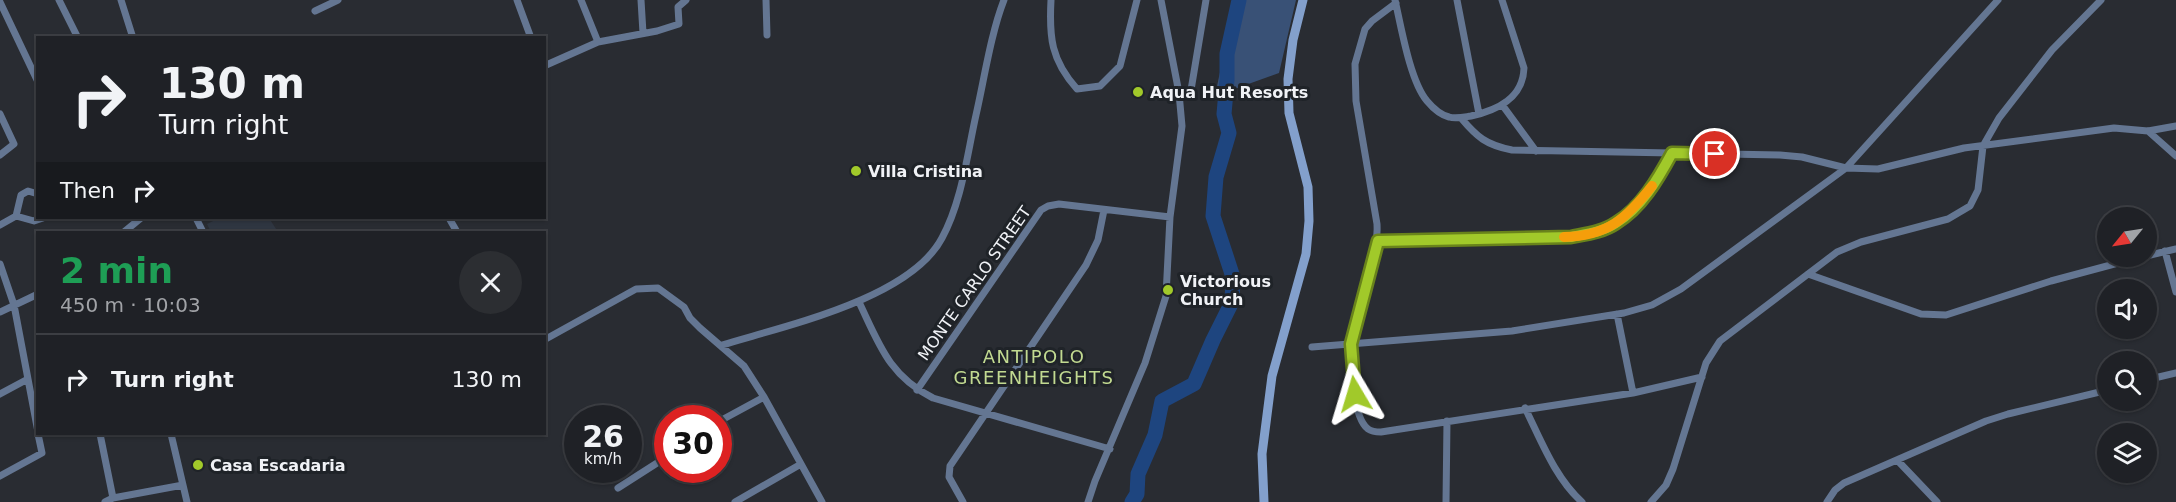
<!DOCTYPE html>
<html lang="en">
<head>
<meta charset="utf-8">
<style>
  body { margin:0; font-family:"DejaVu Sans",sans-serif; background:#2c2e32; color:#f1f3f6; height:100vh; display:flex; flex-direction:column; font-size:22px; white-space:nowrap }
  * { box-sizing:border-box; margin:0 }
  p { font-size:20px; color:#a1a3a7 }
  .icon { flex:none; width:33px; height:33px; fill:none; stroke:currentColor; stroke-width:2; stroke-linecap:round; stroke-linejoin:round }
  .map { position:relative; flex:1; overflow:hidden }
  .panel { position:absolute; left:36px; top:231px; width:510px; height:204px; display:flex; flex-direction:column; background:#1f2126; border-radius:0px; box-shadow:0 2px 4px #0004,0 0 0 2px #3c3e43 }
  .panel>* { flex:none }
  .hud { position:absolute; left:36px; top:36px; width:510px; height:183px; border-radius:0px; box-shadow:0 2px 4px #0004,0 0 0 2px #3c3e43; background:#1f2126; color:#f1f3f6; overflow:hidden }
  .needle { width:39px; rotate:240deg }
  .tools { position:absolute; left:2097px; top:207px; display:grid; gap:12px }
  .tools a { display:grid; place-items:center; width:60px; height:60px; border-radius:50%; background:#1f2126; box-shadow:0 2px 4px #0004,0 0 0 2px #3c3e43; font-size:30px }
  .speed { position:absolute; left:564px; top:405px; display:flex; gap:12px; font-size:30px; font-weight:700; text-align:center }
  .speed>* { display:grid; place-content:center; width:78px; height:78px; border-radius:50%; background:#1f2126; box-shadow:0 2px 4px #0004,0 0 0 2px #3c3e43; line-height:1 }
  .speed small { font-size:15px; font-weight:400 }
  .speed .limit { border:9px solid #d22; background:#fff; color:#111 }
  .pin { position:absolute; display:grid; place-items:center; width:51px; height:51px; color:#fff; margin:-26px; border:3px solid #fff; border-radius:50%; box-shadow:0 2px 6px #0007 }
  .me { position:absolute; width:66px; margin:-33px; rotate:353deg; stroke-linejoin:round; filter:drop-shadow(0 0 4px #0008) }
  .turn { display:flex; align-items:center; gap:21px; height:126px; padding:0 24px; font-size:27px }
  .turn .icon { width:78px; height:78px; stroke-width:2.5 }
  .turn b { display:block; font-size:42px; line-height:51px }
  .then { display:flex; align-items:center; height:57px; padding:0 24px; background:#0003; gap:12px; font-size:22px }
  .round { display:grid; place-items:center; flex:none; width:63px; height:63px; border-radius:32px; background:#2c2e32 }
  .headline { display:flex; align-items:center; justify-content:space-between; height:102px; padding:0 24px }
  h1 { font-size:36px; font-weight:600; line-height:45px; color:#1e9e55 }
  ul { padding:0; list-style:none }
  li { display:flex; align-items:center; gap:18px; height:90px; padding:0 24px; border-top:2px solid #3c3e43 }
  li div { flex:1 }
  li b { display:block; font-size:22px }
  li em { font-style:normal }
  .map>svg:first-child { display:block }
</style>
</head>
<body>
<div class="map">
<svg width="2176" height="502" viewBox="0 0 2176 502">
  <rect width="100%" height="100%" fill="#292c32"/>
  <!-- built -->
  <path fill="#2f3641" d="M219 218H269L278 232H211L207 224Z"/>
  <!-- green -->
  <path fill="#395176" d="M1232 0H1296L1279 73 1215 96 1230 24Z"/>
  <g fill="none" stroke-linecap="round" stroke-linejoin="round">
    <!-- river -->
    <path stroke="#1e457f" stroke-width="15" d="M1132 502 1137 494 1138 474 1155 435 1162 401 1194 384 1213 340 1232 302 1233 277 1213 216 1216 177 1229 133 1224 114 1227 80V54L1239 0"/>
    <!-- street -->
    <path stroke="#647692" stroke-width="7" d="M59 0 78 38
      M121 0 133 38
      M517 0 531 38
      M581 0 598 42
      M641 0 643 33
      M766 0 767 35
      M1051 0C1049 37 1051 60 1077 89L1100 86 1120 66 1137 0
      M1395 0C1401 26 1410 81 1427 101 1432 107 1441 115 1449 117 1456 119 1464 117 1471 116 1498 110 1523 98 1524 68L1502 0
      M1457 0 1479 114
      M0 2 38 82
      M1396 3 1372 21 1365 29 1355 64 1356 101 1377 224C1379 265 1358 301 1351 341 1348 358 1353 418 1368 429 1372 432 1376 432 1381 432L1633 393 1702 377
      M315 11 338 0
      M544 66 598 42 657 31 679 24 678 7 686 0
      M1179 93 1191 90 1206 0
      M1503 106 1536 151
      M0 114 14 144 0 155
      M1461 118C1477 137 1486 145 1512 150L1780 155 1802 157 1846 168 1878 169 1964 148 2114 128 2148 131 2176 126
      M2148 131 2176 156
      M16 216 21 195 28 191 38 194
      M196 218 203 232
      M449 218 457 232
      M0 225 16 216 34 221 43 218
      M124 232 141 218
      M1378 241 1571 237C1586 234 1603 232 1616 223 1641 208 1658 179 1672 153
      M2165 251 2176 292
      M2146 256 2176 249
      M0 264 14 305 38 432
      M1808 274 1921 314 1946 315 2051 281 2144 256
      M859 302C879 344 889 376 933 398L1110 449
      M0 312 38 294
      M1617 314 1633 393
      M544 340 636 289 658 288 684 307 690 318 700 328 744 366 764 397 822 502
      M722 345C784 326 910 299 942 238 962 201 967 155 976 115 984 80 991 33 1004 0
      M1312 347 1512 331 1624 313 1652 305 1681 289 1846 168 1998 0
      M2146 380 2176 373
      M917 390 1041 210 1048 206 1059 204 1170 217
      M0 394 26 380
      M1525 408C1541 440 1555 478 1582 502
      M718 422 764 397
      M100 434 113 498
      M171 434 187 502
      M1898 461 1937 502
      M0 476 42 453 38 434
      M618 488 668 456
      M105 502 113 498 183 485
      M735 502 801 464
      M963 502 949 477 950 466 1086 265 1098 240 1104 210
      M1088 502 1095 481 1145 363 1166 296 1170 217 1182 126 1179 93 1161 0
      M1446 502 1447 421
      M1651 502 1666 485 1673 469 1706 363 1720 341 1837 252 1861 242 1948 219 1970 206 1978 190 1983 146 1999 118 2052 50 2101 0
      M1827 502 1835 490 1844 483 1986 421 2008 414 2108 390"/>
    <!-- secondary -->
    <path stroke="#83a0cc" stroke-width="9" d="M1264 502 1262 454 1272 376 1306 254 1309 221 1308 187 1289 113 1288 79 1293 40 1303 0"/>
  </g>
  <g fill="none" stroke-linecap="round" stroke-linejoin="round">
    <!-- route casing -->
    <g stroke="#69831b" stroke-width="15">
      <path id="route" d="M1355 394 1351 344 1378 241 1571 237C1586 234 1603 232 1616 223 1641 208 1658 179 1672 153L1715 154"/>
    </g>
    <!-- route -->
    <use href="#route" stroke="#a1c92a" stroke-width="10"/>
    <!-- slow -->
    <path stroke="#f59e0b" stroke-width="10" d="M1564 237C1608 236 1627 218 1652 186"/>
  </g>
  <!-- markers -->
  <g fill="#a1c92a" stroke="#1f2328" stroke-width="2">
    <circle cx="1138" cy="92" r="6"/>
    <circle cx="856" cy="171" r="6"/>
    <circle cx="1168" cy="290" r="6"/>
    <circle cx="198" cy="465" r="6"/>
  </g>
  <g text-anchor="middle" stroke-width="6" stroke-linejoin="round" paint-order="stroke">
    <!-- poi labels -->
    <g font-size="16" font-weight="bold" fill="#f0f2f6" stroke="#1f2328" text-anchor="start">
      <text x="1150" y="98">Aqua Hut Resorts</text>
      <text x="868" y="177">Villa Cristina</text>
      <text x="1180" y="287">Victorious<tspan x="1180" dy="18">Church</tspan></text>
      <text x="210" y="471">Casa Escadaria</text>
    </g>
    <!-- street labels -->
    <g font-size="16" fill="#f0f2f6" stroke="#1f2328">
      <text transform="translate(974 283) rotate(-55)" y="6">MONTE CARLO STREET</text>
    </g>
    <!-- neighbourhood labels -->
    <g font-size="18" letter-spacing="1.5" fill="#c2da91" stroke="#1f2328">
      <text x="1034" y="363">ANTIPOLO<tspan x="1034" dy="21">GREENHEIGHTS</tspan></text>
    </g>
  </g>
</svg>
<div class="tools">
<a><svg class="needle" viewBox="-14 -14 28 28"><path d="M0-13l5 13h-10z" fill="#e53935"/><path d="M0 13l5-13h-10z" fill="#a1a3a7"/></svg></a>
<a><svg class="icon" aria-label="sound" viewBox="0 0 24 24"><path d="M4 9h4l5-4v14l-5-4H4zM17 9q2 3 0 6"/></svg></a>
<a><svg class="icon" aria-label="search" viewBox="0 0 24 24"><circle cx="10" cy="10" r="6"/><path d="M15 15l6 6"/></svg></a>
<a><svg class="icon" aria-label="layers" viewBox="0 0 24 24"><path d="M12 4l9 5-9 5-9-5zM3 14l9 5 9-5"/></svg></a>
</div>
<div class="speed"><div>26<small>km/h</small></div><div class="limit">30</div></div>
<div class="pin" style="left:1715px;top:154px;background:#d93025"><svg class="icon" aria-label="arrive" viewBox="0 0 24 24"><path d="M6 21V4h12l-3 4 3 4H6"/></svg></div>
<svg class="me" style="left:1355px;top:394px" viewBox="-20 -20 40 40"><path d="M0-17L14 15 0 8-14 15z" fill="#a1c92a" stroke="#fff" stroke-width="4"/></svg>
<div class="hud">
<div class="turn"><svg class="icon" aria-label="right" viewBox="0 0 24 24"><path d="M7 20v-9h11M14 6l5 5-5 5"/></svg><div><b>130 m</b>Turn right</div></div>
<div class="then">Then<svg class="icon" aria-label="right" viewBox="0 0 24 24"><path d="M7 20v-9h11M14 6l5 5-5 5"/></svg></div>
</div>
<section class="panel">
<div class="headline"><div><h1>2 min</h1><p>450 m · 10:03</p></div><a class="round"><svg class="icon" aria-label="close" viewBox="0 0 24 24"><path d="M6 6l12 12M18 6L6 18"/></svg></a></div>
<ul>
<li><svg class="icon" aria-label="right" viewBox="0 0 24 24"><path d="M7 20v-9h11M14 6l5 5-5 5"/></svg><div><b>Turn right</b></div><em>130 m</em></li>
</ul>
</section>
</div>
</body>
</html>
